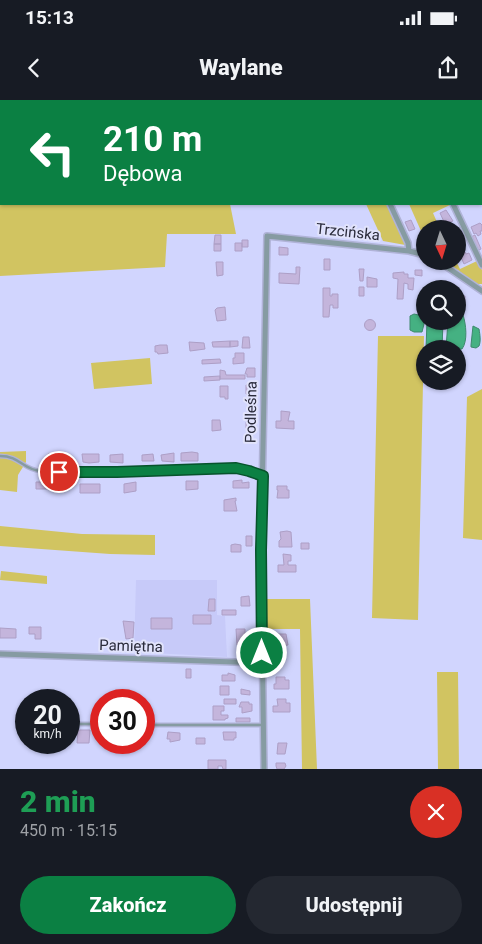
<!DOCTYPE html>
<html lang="pl">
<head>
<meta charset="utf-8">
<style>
  body { margin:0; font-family:Roboto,sans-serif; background:#242831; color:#f1f3f6; height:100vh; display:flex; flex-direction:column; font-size:19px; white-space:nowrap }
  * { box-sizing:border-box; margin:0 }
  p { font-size:16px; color:#9ea1a6 }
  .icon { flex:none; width:28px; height:28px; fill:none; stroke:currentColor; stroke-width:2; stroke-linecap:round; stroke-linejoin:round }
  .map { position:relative; height:669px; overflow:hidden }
  .drawer { display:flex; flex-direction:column; background:#171b24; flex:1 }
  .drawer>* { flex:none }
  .banner { position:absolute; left:0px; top:0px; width:482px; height:105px; box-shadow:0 1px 4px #0004; background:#0b8043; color:#fff; overflow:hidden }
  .needle { width:32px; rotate:176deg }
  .fabs { position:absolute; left:416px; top:120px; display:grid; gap:10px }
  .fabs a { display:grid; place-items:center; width:50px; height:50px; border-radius:50%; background:#171b24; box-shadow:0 1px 4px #0004; font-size:25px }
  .speed { position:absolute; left:15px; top:589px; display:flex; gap:10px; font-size:25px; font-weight:700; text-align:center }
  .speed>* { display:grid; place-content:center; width:65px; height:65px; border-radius:50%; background:#171b24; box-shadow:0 1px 4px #0004; line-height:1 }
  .speed small { font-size:12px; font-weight:400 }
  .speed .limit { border:8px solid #d22; background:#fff; color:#111 }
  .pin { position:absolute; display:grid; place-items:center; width:42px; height:42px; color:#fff; margin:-21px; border:2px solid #fff; border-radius:50%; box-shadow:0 1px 5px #0007 }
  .me { position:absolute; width:55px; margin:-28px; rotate:0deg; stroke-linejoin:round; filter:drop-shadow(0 0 4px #0008) }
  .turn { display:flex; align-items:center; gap:18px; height:105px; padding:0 20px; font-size:22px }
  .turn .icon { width:65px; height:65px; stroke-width:2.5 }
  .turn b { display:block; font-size:35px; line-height:42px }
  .round { display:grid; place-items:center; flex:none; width:52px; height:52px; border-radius:26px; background:#242831 }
  .headline { display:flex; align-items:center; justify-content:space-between; height:85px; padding:0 20px }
  h1 { font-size:30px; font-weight:800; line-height:38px; color:#1e9e55 }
  .cta { display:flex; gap:10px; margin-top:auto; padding:10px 20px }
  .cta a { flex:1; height:58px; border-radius:30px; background:#0b8043; color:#fff; font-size:20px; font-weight:800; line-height:58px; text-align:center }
  .cta a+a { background:#242831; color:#f1f3f6 }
  .status { display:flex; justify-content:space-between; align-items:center; height:35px; padding:0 25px; background:#171b24; direction:ltr }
  .status svg { height:14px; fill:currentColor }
  header { display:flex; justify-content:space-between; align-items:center; height:65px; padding:0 20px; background:#171b24; font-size:22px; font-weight:800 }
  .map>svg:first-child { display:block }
</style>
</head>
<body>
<div class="status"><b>15:13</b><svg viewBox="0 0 49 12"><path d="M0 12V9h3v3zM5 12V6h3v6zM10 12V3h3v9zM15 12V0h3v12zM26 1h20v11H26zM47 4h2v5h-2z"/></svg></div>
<header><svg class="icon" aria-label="back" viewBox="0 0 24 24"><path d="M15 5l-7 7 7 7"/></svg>Waylane<svg class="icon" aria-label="share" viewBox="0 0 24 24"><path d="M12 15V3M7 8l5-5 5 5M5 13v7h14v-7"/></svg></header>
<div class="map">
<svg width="482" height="669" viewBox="0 0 482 669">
  <rect width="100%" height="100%" fill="#d1d5fe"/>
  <!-- built -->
  <path fill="#c7caf9" d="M136 480H217V515L225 516 227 557 134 552Z"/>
  <!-- green -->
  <path fill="#d1c461" d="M0 0H195L196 1H1V104H230L236 134H167L165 167 0 176Z
    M366 104H393L411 146 383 141Z
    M409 104H450V105L433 113 440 129H425V140Z
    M445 161H456L460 169 477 161 482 170V184H477Z
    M378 236H424L418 520 372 518Z
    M150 258 152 284 94 289 91 263Z
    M482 289V440L463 438 467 297Z
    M26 351V362L18 375 17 392 0 390V352Z
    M0 426 82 434 155 435V455L110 454 0 446Z
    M1 471 47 476V484L0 480Z
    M265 499H310L317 669H302L300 529H266Z
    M437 572H458L459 669H438Z"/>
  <!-- water -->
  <path fill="#45b182" stroke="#3d896d" d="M414 214 423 216 424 224 422 232H414L410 230V216Z
    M458 214 463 215C466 224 468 241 462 249H448L446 248 448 221H458Z
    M427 221H443L442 249H426Z
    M473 226 479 229C480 235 481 241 479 246L476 248 471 247V245Z"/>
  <!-- building -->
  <path fill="#c4b5dc" stroke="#ad9fc6" d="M446 110 453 121 445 124 440 113Z
    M411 120 415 129 409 131 405 122Z
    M480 123 482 125V131H480L481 134 478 136 476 133 474 134 471 127Z
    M215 135H221V144H214Z
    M475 135 481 149 477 151 471 137Z
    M242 140H248V147H242Z
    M235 143H242V151H235Z
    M214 144H221V151H214Z
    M279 147 288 148V155H279Z
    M465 152 466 154 469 153 472 160 464 164 461 157Z
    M324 159H330V170H324Z
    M216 162H223V175L217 176Z
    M296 167H300L299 184 279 183V173L296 174Z
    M359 169H364L363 181H360Z
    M415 170H422V176L415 175Z
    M404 172V174H408V178H414L413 190 408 189V184L404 183 403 199H397L398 179 393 178V173Z
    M367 177 377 179V187H367Z
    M359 187H364V196H359Z
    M323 188H330V196H332V194H338V208H333V205H330L329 217H323Z
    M458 196H465V203H458Z
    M225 207 226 220 217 221 215 210 217 208Z
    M364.5 225a5.5 5.5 0 1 1 11 0a5.5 5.5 0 1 1-11 0Z
    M243 237H249L250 248H242Z
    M230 241H238V246L230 247Z
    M230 241V247H213L212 242Z
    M189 242 204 243 205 249 190 251Z
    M160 245H167L168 253 158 254 157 252H155V246Z
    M235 253H244V263L233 264V258H235Z
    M220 259 221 263 202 264V260Z
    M247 268H255V277H247V274H245Z
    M220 270 225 271 226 275H245V279H220Z
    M220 276V280L204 281V277Z
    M246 285H254V294H246Z
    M220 286H228V299H225V297H220Z
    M281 311 290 312 288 321H294V329L276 328V321H281Z
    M249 317H254V328H246V322H249Z
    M212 320H220L221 330 212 331Z
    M192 352 198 353V361H181V353Z
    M174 353V362L162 361 161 355Z
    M48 354 60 355V363L48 362Z
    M82 354H99V362L89 363 83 362Z
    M123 354V363L110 362V355Z
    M153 354 154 361H142V355Z
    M41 379 50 380V383H57V389H36V382H41Z
    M242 380V383L249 382V388H233V381Z
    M186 381H198V389L186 390Z
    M136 382V391L124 393V384Z
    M80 384H100V393H80Z
    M277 386H287V390H289V398H277L278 390H277Z
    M236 398V401H235L237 411H224V400Z
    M287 431 291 432 292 447H279V441L281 439 280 432Z
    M246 436H252V446H246Z
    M301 443H309V449H301Z
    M235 444 241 445V452H231V445Z
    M283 454 291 455V461H288V465H296V472H278V465H284Z
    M249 496 250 506H241V497Z
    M209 499H215V511H208Z
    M222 510H236V515H222Z
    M193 515H211V524H193Z
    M151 518H172V529H151Z
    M123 521 134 522 133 538 126 539Z
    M29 527H41V539H35V534H29Z
    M0 528 16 529V538H0Z
    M236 529H245V545H237Z
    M278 534H286L288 545 272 547V542L278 541Z
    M186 569H191V578H186Z
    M228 573 235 575V581H222V575H228Z
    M276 577H285V580H289V589H274V584H276Z
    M220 586H229V595H220Z
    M241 589 250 591V595L241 594Z
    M224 599H236V604H224Z
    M277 599H286V603H290V612H273V606H278Z
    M241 602H249V604H252V611L242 613V607H239Z
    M213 606H224V611H221V615H228V618L225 619V620H213Z
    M236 618H250V622H236Z
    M78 630H90L89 643H77Z
    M168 632 180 633V640L170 642V639H167Z
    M223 632H236V638H234V640H224Z
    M196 638H205V644H196Z
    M278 643H287L285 654H277Z
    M208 660H226V669H223L222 666H218V669H208Z
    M276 663H285L286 666 284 669H277L276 666Z"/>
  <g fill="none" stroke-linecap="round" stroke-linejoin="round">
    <!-- service casing -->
    <g stroke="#b0b3d7" stroke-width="5">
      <path id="service" d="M0 356C20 356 22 369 40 371L117 372 236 368 261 375
        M252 563 254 555 262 553
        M75 624H101
        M144 625H263"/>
    </g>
    <!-- minor casing -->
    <g stroke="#b0b3d7" stroke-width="8">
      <path id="minor" d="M345 0 346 1
        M407 0V1
        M390 104 408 143 409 151
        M453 104 482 165
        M438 161 482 191
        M0 554 262 563
        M264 669 261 451 267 136 409 151 425 155"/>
    </g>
    <!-- service -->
    <use href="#service" stroke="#869ba2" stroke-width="2.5"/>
    <!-- minor -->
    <use href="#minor" stroke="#869ba2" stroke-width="5"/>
  </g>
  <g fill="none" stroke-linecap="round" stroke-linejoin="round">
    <!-- route casing -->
    <g stroke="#07532c" stroke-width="12">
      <path id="route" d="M59 372H117L236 368 249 371 263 376 261 450 262 553"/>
    </g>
    <!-- route -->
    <use href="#route" stroke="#0b8043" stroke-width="9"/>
  </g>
  <g text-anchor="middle" stroke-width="4" stroke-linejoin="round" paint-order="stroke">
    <!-- street labels -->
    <g font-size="15" fill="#2a2b3b" stroke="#e1e3fc">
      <text transform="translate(348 132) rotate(6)" y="5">Trzcińska</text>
      <text transform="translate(251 312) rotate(-89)" y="5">Podleśna</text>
      <text transform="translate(131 546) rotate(2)" y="5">Pamiętna</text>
    </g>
  </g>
</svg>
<div class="fabs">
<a><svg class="needle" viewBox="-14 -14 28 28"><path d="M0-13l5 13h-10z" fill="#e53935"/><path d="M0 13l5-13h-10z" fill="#9ea1a6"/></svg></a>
<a><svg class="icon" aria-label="search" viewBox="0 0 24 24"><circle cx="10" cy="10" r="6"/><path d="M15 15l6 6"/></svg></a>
<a><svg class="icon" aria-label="layers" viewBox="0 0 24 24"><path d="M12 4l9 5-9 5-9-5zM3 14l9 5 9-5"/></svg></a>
</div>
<div class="speed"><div>20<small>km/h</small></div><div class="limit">30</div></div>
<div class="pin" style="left:59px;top:372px;background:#d93025"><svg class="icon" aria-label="arrive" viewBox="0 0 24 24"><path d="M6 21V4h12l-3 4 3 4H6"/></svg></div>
<svg class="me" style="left:262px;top:553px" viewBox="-20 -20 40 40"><circle r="17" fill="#0b8043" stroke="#fff" stroke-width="3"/><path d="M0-11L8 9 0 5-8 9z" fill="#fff"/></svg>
<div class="banner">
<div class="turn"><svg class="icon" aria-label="left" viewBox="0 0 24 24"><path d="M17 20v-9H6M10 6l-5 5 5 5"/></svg><div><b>210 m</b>Dębowa</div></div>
</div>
</div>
<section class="drawer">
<div class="headline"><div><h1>2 min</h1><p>450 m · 15:15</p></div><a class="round" style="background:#d93025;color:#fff"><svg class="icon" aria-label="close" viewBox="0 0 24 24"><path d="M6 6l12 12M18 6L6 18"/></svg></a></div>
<div class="cta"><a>Zakończ</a><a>Udostępnij</a></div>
</section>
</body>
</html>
